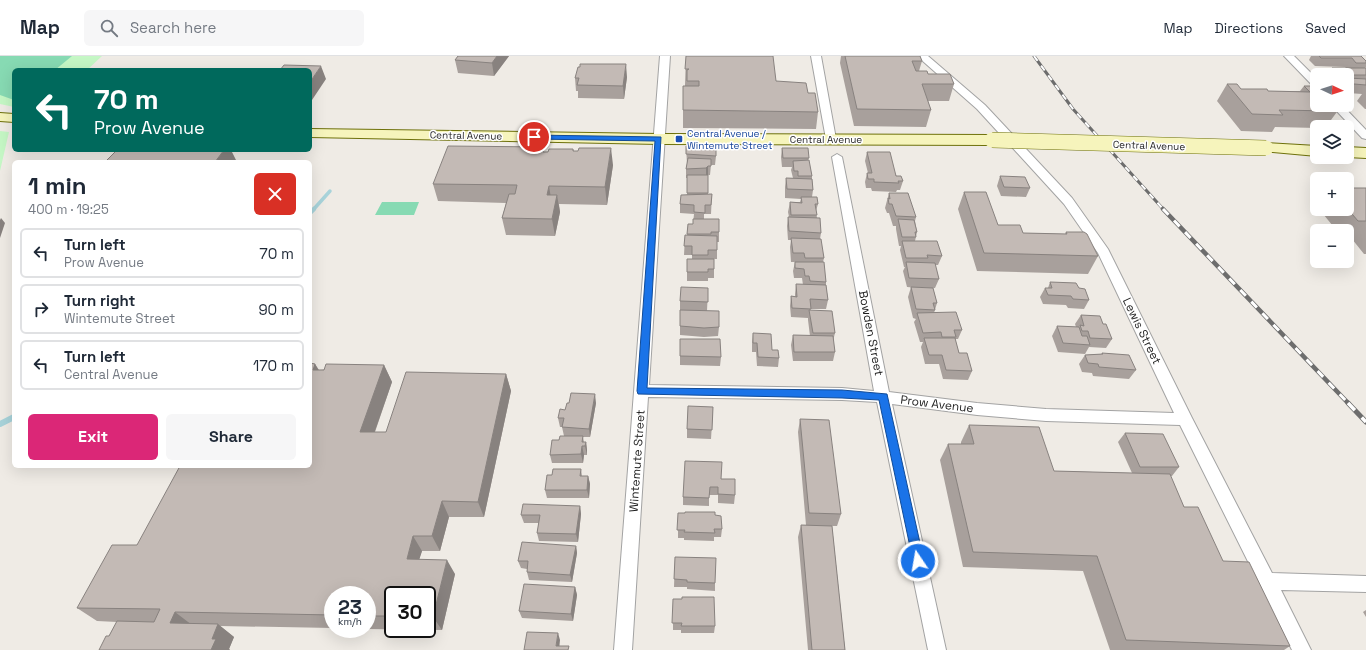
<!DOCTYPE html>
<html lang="en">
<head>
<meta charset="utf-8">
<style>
  body { margin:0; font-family:"Space Grotesk",sans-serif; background:#f6f6f7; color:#1f2937; height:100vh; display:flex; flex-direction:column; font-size:15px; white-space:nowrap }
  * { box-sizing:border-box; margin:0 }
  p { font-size:13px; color:#747a83 }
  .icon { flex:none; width:22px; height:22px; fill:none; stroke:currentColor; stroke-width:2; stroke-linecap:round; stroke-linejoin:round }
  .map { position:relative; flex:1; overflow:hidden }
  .drawer { position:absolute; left:12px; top:104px; width:300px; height:308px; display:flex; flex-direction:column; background:#fff; border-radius:6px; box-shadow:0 4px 16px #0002 }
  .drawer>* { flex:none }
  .hud { position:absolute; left:12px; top:12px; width:300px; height:84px; border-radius:6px; box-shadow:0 4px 16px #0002; background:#00695c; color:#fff; overflow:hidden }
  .needle { width:26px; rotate:94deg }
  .tools { position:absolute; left:1310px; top:12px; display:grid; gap:8px }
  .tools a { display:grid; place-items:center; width:44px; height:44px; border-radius:6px; background:#fff; box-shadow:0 4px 16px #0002; font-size:20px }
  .speed { position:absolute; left:324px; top:530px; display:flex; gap:8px; font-size:20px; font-weight:700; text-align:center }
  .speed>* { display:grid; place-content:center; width:52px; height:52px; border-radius:50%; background:#fff; box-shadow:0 4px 16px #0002; line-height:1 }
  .speed small { font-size:10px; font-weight:400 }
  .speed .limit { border:2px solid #111; border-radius:6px; background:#fff; color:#111 }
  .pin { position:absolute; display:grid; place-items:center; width:34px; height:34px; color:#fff; margin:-17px; border:2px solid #fff; border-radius:50%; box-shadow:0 1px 4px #0007 }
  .me { position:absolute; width:44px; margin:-22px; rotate:348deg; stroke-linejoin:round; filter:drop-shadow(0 0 3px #0008) }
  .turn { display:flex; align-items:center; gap:14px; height:84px; padding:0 16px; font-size:18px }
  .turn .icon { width:52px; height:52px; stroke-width:2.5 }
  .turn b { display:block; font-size:28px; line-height:34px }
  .round { display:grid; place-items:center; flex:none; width:42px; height:42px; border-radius:6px; background:#f6f6f7 }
  .overview { display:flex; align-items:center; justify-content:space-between; height:68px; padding:0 16px }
  h1 { font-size:24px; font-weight:700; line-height:30px }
  .action { display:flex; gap:8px; margin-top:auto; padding:8px 16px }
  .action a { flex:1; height:46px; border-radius:6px; background:#db2777; color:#fff; font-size:16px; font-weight:700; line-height:46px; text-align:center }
  .action a+a { background:#f6f6f7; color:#1f2937 }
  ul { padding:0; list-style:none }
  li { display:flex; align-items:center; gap:12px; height:50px; margin:0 8px 6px; padding:0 8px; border:2px solid #e0e1e3; border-radius:6px }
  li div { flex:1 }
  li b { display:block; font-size:15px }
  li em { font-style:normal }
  header { display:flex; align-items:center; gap:24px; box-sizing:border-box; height:56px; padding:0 20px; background:#fff; border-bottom:1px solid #e0e1e3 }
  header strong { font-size:19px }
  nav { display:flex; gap:22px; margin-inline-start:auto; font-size:14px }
  .search { width:280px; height:36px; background:#f6f6f7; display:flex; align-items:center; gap:10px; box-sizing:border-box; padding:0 14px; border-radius:6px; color:#747a83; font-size:15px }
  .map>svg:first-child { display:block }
</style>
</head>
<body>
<header>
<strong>Map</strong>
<div class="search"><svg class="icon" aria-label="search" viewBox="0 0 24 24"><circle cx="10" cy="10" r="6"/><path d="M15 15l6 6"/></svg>Search here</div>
<nav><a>Map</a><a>Directions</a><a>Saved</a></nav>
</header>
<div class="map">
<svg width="1366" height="594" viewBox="0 0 1366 594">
  <rect width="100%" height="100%" fill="#efebe5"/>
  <!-- park -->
  <path fill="#c5f7c5" d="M0 0H102L87 14H14V51L0 48Z
    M0 75 9 76 0 115Z"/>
  <!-- pitch -->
  <path fill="#87dab3" d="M0 0H72L55 14H14V44L0 39Z
    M382 146H419L414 159H375Z"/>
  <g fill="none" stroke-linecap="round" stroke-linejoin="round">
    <!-- stream-far2 -->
    <path stroke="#a8d3da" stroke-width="3.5" d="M313 154 330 135"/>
    <!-- stream-far1 -->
    <path stroke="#a8d3da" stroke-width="4.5" d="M310 157 314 153"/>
    <!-- stream -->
    <path stroke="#a8d3da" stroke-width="6" d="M0 368 14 361"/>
    <!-- street casing -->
    <g stroke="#a3a3a3" stroke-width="2">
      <path id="street" d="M660 0H670L649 329 842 332 874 335 832 101 837 98 842 101 889 336 977 347 1046 353 1174 357 1098 197 1064 148 977 53 917 0H928L985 49 1072 142 1108 193 1192 362 1272 517 1366 520V536L1281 534 1311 594H1292L1180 369 1046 365 977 359 892 348 946 594H928L877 346 842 344 648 341 632 594H614Z
        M811 0H821L836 83 835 85 831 86 826 83Z
        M1284 0H1294L1317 23V32L1314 31Z
        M1331 49H1342L1366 74V83L1362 82Z"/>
    </g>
    <!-- secondary casing -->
    <g stroke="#6e710b" stroke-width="2">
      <path id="secondary" d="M0 57 14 58V66L0 65Z
        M310 73 659 78 992 79 997 81 1000 84 997 87 992 89 659 88 310 81Z
        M1266 87 1317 90V100L1261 95 1258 92 1261 89Z
        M1347 91 1366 92V102L1347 101Z"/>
    </g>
    <!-- street -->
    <use href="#street" fill="#fff" fill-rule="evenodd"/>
    <!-- secondary -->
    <use href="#secondary" fill="#f6f4bc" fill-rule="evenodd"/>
    <!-- rail-far2 casing -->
    <g stroke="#6d6d6d" stroke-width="3">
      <path id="rail-far2" d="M1034 0 1073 53 1164 154"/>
    </g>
    <!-- rail-far1 casing -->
    <g stroke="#6d6d6d" stroke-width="4.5">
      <path id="rail-far1" d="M1163 153 1349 348"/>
    </g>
    <!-- rail casing -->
    <g stroke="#6d6d6d" stroke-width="5">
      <path id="rail" d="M1348 347 1366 366"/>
    </g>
    <!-- rail-far2 -->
    <use href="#rail-far2" stroke="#fff" stroke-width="2" stroke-dasharray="6" stroke-linecap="butt"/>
    <!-- rail-far1 -->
    <use href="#rail-far1" stroke="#fff" stroke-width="3" stroke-dasharray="8" stroke-linecap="butt"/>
    <!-- rail -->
    <use href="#rail" stroke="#fff" stroke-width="3.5" stroke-dasharray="10" stroke-linecap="butt"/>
    <!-- secondary-bridge casing -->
    <g stroke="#6e710b" stroke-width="16" stroke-linecap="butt">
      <path id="secondary-bridge" d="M992 84 1266 92"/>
    </g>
    <!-- secondary-bridge -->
    <use href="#secondary-bridge" stroke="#f6f4bc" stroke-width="15"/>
  </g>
  <!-- wall -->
  <path fill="#a8a09c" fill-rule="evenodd" d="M458 0H509L494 20 458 17 455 4Z
    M686 0 776 25 808 37 818 56 816 73 683 72V54L685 29Z
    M841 0H920L922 5 919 15 954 28 949 45H928L931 54 926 71 854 70 840 7Z
    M1311 0H1361L1366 5V11L1365 12H1366V53H1365L1357 45 1362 38 1348 37 1347 36V19H1326L1332 12H1346L1345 11 1315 10 1309 4Z
    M627 21 624 43 578 42V35H576L575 22Z
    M1227 28 1241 33 1268 35H1300L1304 30H1317V49H1342L1331 64H1324L1319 71H1317V72L1275 71 1272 76 1241 75 1217 45Z
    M686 90 716 100 715 109H711L710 119H707H708V138H712L711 158H704V163L719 176V186H717V203H707H714V222H708V225H687V203H692V199H684L685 179 687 180 688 168H693L694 158 680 157V148L687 138V122H686V113L687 108Z
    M782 92 809 102 808 104 812 120V123L813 134 812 141 818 148 816 155 817 162 821 177 820 183 824 202 823 206 826 226V229L828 244 826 253H811L810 254 835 277 833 285 835 296 833 305H793L791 289 793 279 810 280 808 264V262L791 261 790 250 791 240 795 241V238L796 228 803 229 802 222H794L793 215 795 206H791L790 191 791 184H788L787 170 788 161H789L788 156 790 146H800L801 143 785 142V131L786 122H793L791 114 792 111H782L781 101Z
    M573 93 574 95 613 109 607 149 559 148 560 156 555 180 506 179 502 162 506 147 438 145 433 128 544 96Z
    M867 96 903 125 900 134H897L896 136 872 135 871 132H866L865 126 867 117H868L865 105Z
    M1000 120 1030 132 1026 141 1001 140 997 130Z
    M1347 132H1366V198H1364L1352 183 1347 182V175H1337L1319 153H1347Z
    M964 136 998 169 1023 177 1065 178 1066 176 1098 200 1088 218 977 215 958 153Z
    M889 137 916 161 915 165 917 176 915 185 942 200 938 209H935L939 223 935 232H933L937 247 934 257 962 274 958 283H955L959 297 972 315 968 324 943 323 939 308H925L921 291 923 286H920L914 266 916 263 913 262 908 241 911 231 932 232 907 231 903 215 905 211H904L900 194 901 190H899L896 173V170H893L889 157H887L885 152Z
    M1050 226 1079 232 1089 244 1084 253 1068 252 1066 249 1043 248 1040 241 1045 232H1048Z
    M708 232 707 255 719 271 718 280 704 281 680 279V245Z
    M1081 259 1103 268 1112 283 1106 292 1089 291 1085 298 1058 296 1052 280 1057 270 1076 271 1075 268Z
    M753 277 779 302 778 311 757 310 756 296H752V286Z
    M680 283 721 301 720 310 680 309Z
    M1102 297 1136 314 1129 323 1093 320 1092 317 1082 316 1079 308 1085 299 1101 298Z
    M310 307 315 308 319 314 384 309 392 326 375 376H386L506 318 511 335 484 461H449L440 495H422L419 503 455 518 442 574 367 573V539H333V572L220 570 234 581 229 593 230 594H99L109 580 117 566 97 565 77 552 137 489 310 410ZM393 539H427V573H393Z
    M596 347 590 381H583L584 386H586L587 394V399H584L583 407H552L550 399 559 384 564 380 562 371H560L558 362Z
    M713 351 711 383 687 382V373Z
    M800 363 841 458 837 470H832L845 594H808L798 481 801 469H806L798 376Z
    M969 369 1054 415 1132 417 1118 386 1125 377 1179 411 1172 420H1170L1184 451 1223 505 1290 590 1284 594H1110L1083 515 963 511 940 404 948 388H961V386Z
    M581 413 582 420H588L590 428 589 442H547L545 434 552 419Z
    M721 423 735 439 734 448 718 447V439H709V450L683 449V441Z
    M580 450 581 458 578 486 539 485 537 477 539 467H524L521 459Z
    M678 457 715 459 722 473 721 481H714V485L684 484V482H678Z
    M576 490 577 497 572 526 529 524 527 516V513L521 512 518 505Z
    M675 501 715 527V535L687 533V531H674Z
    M575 531 577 539 573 565 522 562 519 555Z
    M673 543 715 570 714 577H681V574H673Z
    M1366 554V561L1363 556Z"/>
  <!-- shaded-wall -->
  <path fill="#88827f" d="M497 0H509L494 20 492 7Z
    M626 8 627 21 624 43 623 30Z
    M321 10 326 23 310 47V26Z
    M611 92 613 109 607 149 605 131Z
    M224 94H231L237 106H215Z
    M708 110V119L706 121V112Z
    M549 130 552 148 547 139Z
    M557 139 560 156 555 180 552 163Z
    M1 162 5 167 0 182V164Z
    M315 308 325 325 313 314Z
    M384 309 392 326 369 392 360 376Z
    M506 318 511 335 484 461 478 446Z
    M595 338 596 347 590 381 589 373Z
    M586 386 587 394V399L585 390Z
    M582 390 584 399 583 407 581 398Z
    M588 420 590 428 589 442 587 434Z
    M442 445 449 461 440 495 432 480Z
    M580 450 581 458 578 486 576 478Z
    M413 480 422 495 415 517 407 503Z
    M576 490 577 497 572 526 570 519Z
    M447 504 455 518 442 574 433 561Z
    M575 531 577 539 573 565 571 558Z
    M175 556 192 569 170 567Z
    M218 568 234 581 229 593 230 594H211L212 583Z
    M558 577 560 584 559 594 556 590Z"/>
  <!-- building -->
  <path fill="#c3bab5" stroke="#88827f" d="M458 0H497L492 7 455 4Z
    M686 0H773L776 25 806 27 808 37H815L818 56 683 54V30H699V25H687V14L689 13H685Z
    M845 0H920L922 5H912L916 15H927L928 18H950L954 28H922L931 54 857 53Z
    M1319 0H1361L1366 5V7H1356L1352 2H1321Z
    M580 8H626L623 30 577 29 579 22H575L578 11H580Z
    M284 9 321 10 310 26V14H280Z
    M1332 12H1366V19H1340Z
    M1348 22 1366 23V29L1354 28Z
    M1227 28H1237L1241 33H1267L1268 35 1310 36 1304 30H1317V49H1324L1330 55 1279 54 1283 59 1252 58Z
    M716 89V100L686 98V90Z
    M448 90 544 91 543 96H548L549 93H573V95H578L579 92H611L605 131 549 130 547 139H557L552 163 502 162 509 138H515L517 129 433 128Z
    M782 92H808L809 102H783Z
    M117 94H224L215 106H107L108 105H106Z
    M867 96H890L896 120H901L903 125H898L899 127 874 126V123H868L867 117H872Z
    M688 102 711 103V110H708L706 112 686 113Z
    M809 104 812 120H798V115H794L793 105Z
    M687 119H708V137H687Z
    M1000 120 1025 121 1030 132 1004 131Z
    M786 122 812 123 813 134 787 133Z
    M1347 132H1366V165H1358L1347 152Z
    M964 136H986L998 169H1020L1023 177 1067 178 1066 176H1084L1087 178 1098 200 984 197Z
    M889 137H908L916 161 896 160 892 148H889L888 142 890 143Z
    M712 138 711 149H705V157L694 156V149L680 148 681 139Z
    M801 141H817L818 148H815L817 159H791L790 146 802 147Z
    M788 161 820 162 821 177 789 175Z
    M693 163H719V176H711V178H687L688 168H693Z
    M898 163 914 164 917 176H915L916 181H902Z
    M685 179 717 180V194H708V199H692V190H684Z
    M791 182 821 183 824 202H805L804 197H793Z
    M902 185H937L942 200 927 199 928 202H906Z
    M687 203H714V213H708V216H687Z
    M795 206H824L826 226 810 225 809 220H805L804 213 795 212Z
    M906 206 935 207 939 223 909 222Z
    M1050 226 1076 227 1079 232 1085 233 1089 244 1073 243 1071 240 1048 239 1045 232H1052Z
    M796 228 826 229 828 244 810 243 811 253 792 252 791 240 797 241Z
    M681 231 708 232V246L680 245Z
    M911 231 933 232 937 247H933L935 254 916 253Z
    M680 254 719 255V271L704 272 680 270Z
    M809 254 832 255 835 277H813Z
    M956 256 962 274H954L956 281H942L941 276 923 277 917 257Z
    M1081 259 1100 260 1103 268H1106L1112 283 1090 282 1088 275H1082L1080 269 1084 270Z
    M1057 270 1079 271 1082 280H1087L1090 289 1063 287Z
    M753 277 771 278 772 294H778L779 302 758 301 757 287H753Z
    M793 279 833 280 835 296H794Z
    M924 282H955L959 297H967L972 315 946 314 942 299H929Z
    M680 283H720L721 301 680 300Z
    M1102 297 1129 299 1136 314 1099 311 1098 308 1088 307 1085 299 1103 298Z
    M310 307 315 308 313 314H324L326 308 384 309 360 376H386L406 316 506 318 478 446 442 445 432 480H413L407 503 447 504 433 561H427V539H393V560H367V539H333V559L175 556 170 567 218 568 212 583H216L211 594H99L106 580H109L117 565 154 566 160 553 77 552 112 489H137L180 410H310Z
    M571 337 595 338 589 373 562 371 564 362H558L560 353 565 354 567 347H569Z
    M688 350 713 351 712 374 687 373Z
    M800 363 829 364 841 458 809 457Z
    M969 369 1039 371 1054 415 1170 418 1184 451H1198L1223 505 1249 506 1290 590 1126 584 1097 500 973 496 948 388H974Z
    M1125 377 1163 378 1179 411H1140Z
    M560 380H583L582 386H586L585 390H582L581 398 550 399 552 384H559Z
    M685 405 722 406 721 423H735V439L718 438V431H710L709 442 683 441Z
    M553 413H581L580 420H588L587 434H545L547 419H552Z
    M523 448 580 450 576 478 537 477 540 459H521Z
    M685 456H715V459L721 460 722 473H714L715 477 684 476 685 474H677L678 457H685Z
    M801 469 832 470 845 594H812Z
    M522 486 576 490 570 519 527 516 528 505H518Z
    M675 501 716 502 715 527 687 526V524L674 523Z
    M524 528 575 531 571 558 519 555Z
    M682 541H714L715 570H681L682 567H672L673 543H682Z
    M527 576 558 577 556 590H569L568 594H524Z"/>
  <!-- route -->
  <path fill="#1a73e8" stroke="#114b97" d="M532 79 661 81 647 332 842 334 887 338 924 505 922 508 918 510 914 508 913 505 879 344 842 342 638 338 637 335 655 85 534 83 531 81Z"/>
  <!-- markers -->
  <rect fill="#1a4fb4" stroke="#fff" stroke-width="1.5" x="675" y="79" width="8" height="8" rx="2"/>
  <g text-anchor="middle" stroke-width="3" stroke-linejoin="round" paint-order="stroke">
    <!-- far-transit labels -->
    <g font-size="10" fill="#164399" stroke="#fff" text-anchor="start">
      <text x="687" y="81">Central Avenue /<tspan x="687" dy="12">Wintemute Street</tspan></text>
    </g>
    <!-- far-street labels -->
    <g font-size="10" fill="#1f1f1f" stroke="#fff">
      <text transform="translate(466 79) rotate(1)" y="4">Central Avenue</text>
      <text x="826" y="87">Central Avenue</text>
      <text transform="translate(1149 89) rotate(2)" y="4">Central Avenue</text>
    </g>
    <!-- street labels -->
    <g font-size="12" fill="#1f1f1f" stroke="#fff">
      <text transform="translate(1142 275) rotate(64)" y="4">Lewis Street</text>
      <text transform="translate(871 277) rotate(79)" y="4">Bowden Street</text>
      <text transform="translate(937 348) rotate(7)" y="4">Prow Avenue</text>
      <text transform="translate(637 405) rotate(-86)" y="4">Wintemute Street</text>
    </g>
  </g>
</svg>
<div class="tools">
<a><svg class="needle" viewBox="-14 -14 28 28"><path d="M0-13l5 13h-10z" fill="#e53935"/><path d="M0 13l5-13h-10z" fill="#747a83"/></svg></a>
<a><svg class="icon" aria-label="layers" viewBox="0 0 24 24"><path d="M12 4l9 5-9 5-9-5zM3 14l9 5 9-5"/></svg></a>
<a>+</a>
<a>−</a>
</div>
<div class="speed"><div>23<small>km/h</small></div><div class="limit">30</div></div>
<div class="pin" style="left:534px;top:81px;background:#d93025"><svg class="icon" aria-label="arrive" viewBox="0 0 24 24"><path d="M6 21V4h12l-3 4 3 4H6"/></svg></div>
<svg class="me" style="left:918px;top:505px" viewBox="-20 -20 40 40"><circle r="17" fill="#1a73e8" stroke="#fff" stroke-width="3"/><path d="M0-11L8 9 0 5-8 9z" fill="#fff"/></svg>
<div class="hud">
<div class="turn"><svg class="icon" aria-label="left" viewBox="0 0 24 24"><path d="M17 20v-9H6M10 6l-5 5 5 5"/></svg><div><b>70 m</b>Prow Avenue</div></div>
</div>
<section class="drawer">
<div class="overview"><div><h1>1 min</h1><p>400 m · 19:25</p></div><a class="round" style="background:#d93025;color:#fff"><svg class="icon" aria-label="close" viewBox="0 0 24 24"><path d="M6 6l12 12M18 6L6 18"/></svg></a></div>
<ul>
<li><svg class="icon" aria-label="left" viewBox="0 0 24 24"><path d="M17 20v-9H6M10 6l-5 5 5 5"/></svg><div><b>Turn left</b><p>Prow Avenue</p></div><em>70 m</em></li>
<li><svg class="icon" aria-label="right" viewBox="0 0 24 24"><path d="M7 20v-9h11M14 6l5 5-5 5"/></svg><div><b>Turn right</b><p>Wintemute Street</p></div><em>90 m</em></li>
<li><svg class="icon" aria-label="left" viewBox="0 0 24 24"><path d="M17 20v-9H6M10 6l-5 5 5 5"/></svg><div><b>Turn left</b><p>Central Avenue</p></div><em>170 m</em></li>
</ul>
<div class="action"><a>Exit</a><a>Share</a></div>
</section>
</div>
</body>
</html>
